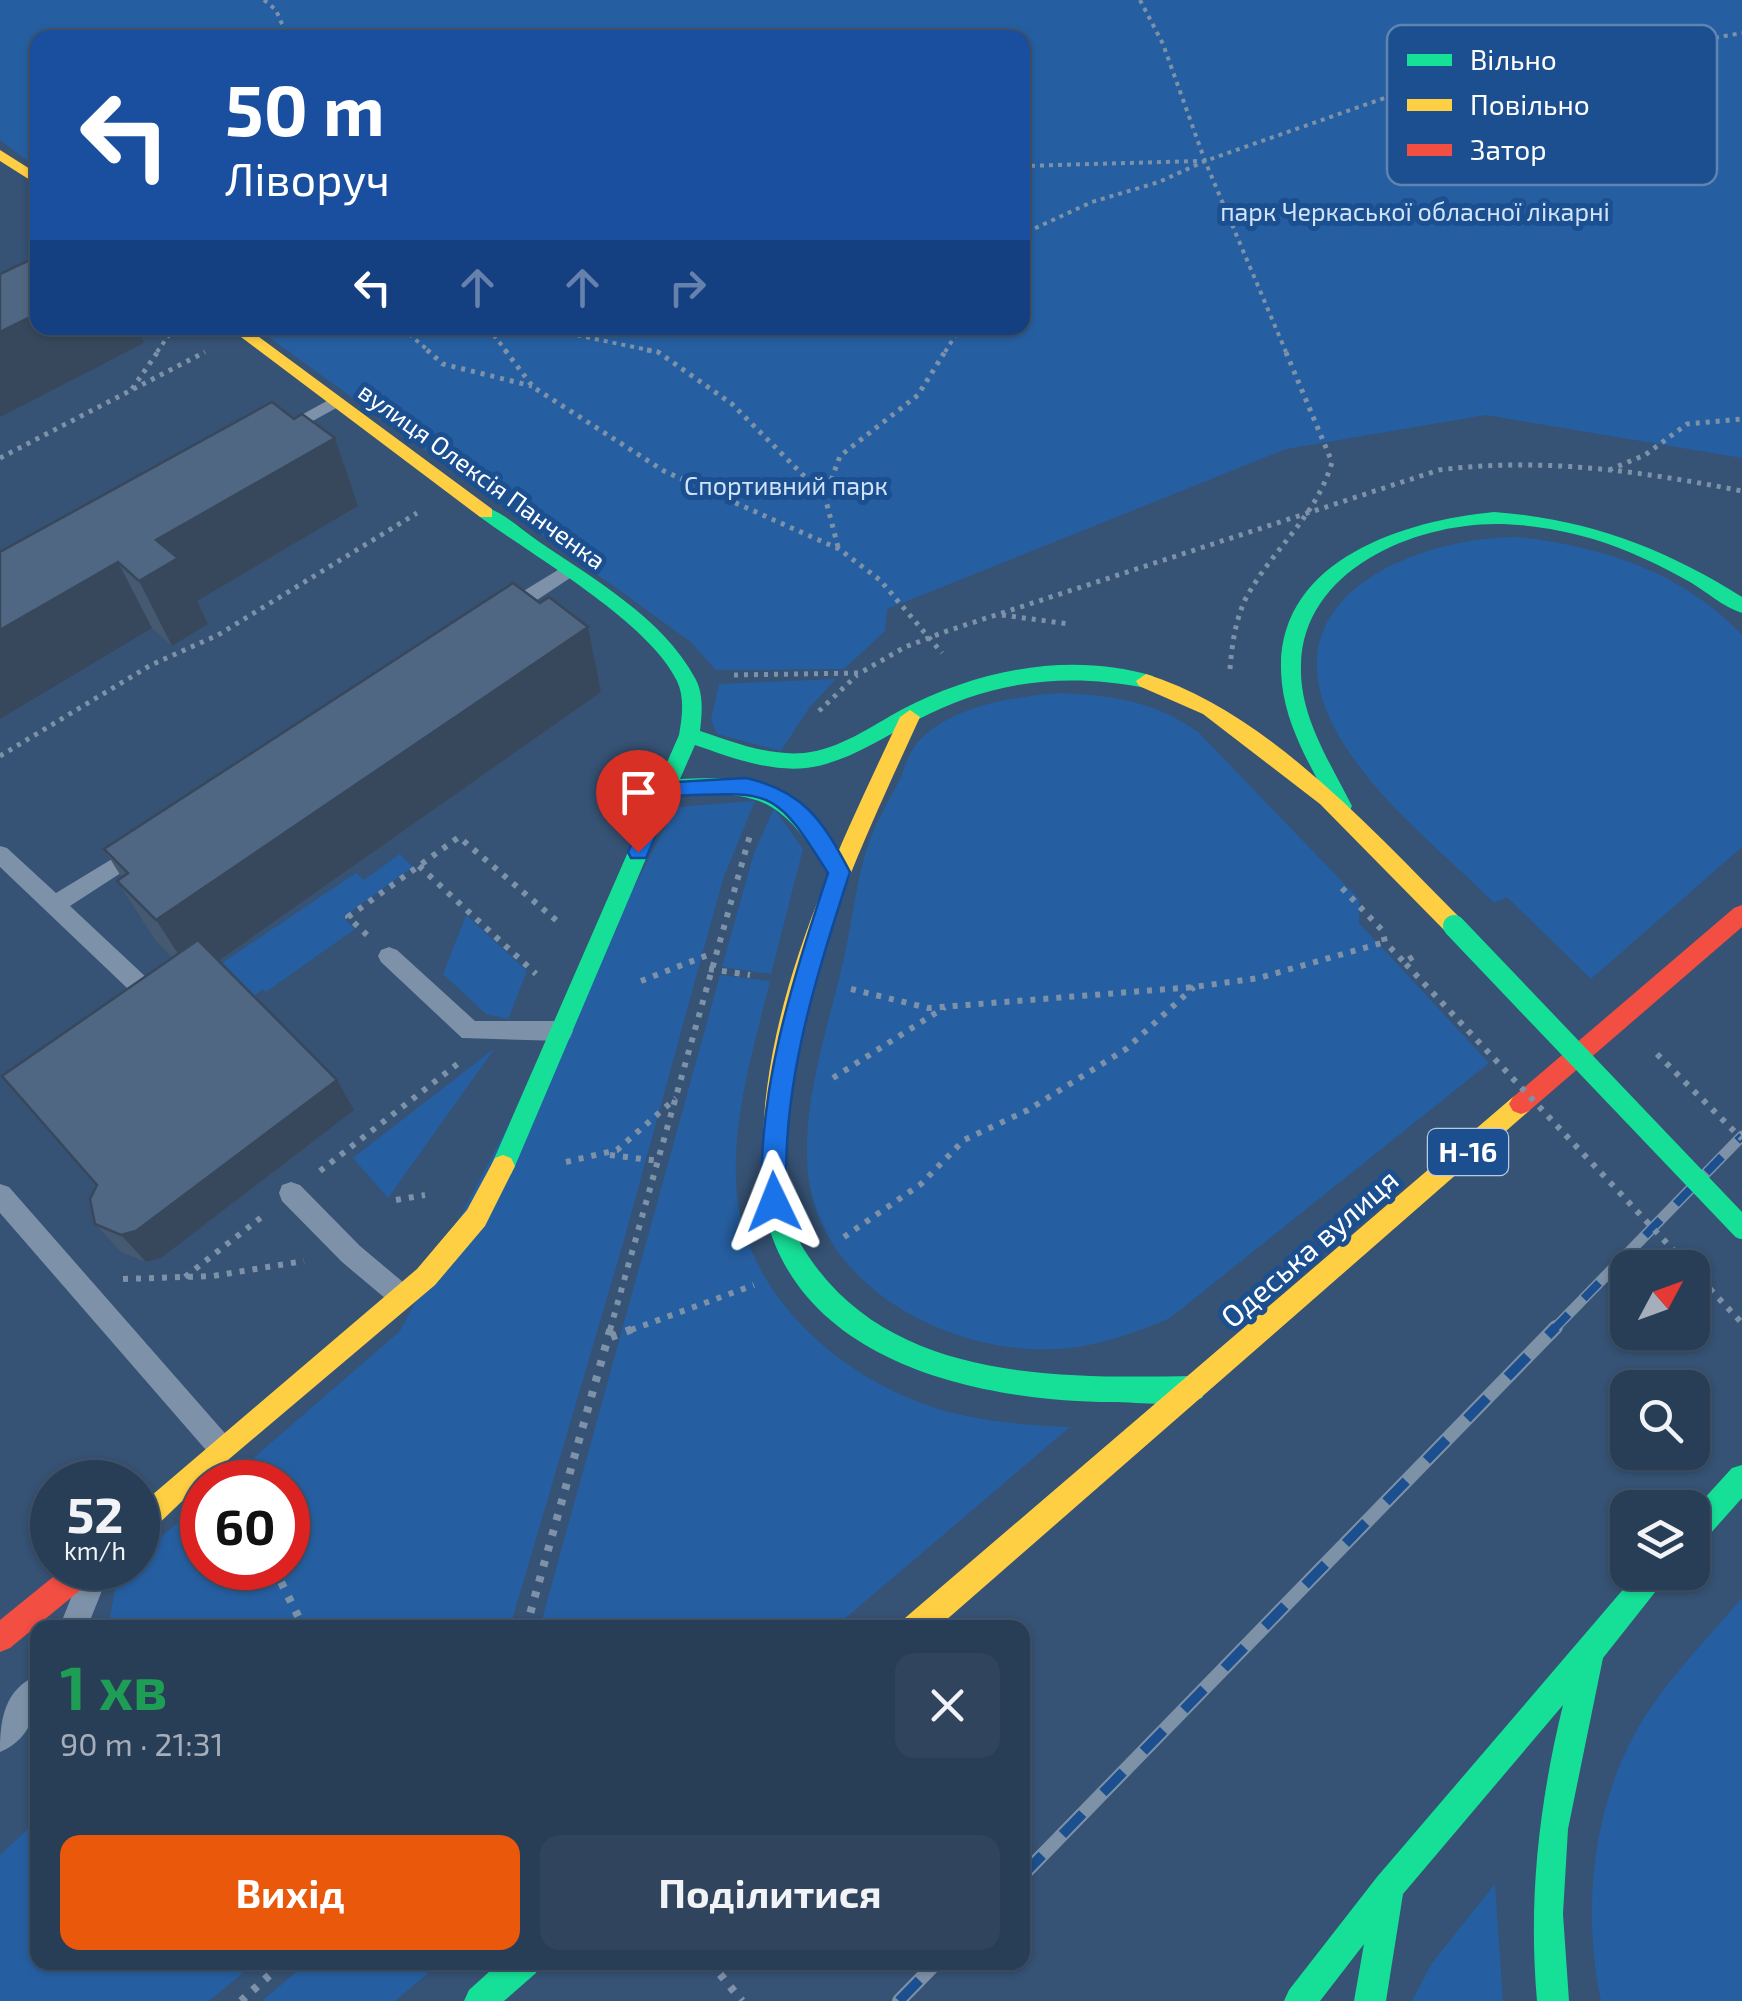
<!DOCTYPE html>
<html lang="uk">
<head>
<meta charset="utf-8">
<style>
  body { margin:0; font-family:"Exo 2",sans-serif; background:#30455d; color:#f1f3f6; height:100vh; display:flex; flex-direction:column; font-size:38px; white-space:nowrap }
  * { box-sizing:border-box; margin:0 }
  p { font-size:32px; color:#a5aeba }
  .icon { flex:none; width:55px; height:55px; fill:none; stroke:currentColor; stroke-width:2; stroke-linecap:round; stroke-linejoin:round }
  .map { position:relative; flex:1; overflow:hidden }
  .details { position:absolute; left:30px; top:1620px; width:1000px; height:350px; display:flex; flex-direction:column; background:#283e57; border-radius:20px; box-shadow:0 2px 8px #0004,0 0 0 2px #44576d }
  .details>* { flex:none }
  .guide { position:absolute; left:30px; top:30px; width:1000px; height:305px; border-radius:20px; box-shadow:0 2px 8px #0004,0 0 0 2px #44576d; background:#1a4fa0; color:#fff; overflow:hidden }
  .needle { width:65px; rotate:49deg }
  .buttons { position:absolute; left:1610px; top:1250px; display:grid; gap:20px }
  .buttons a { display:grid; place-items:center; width:100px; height:100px; border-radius:20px; background:#283e57; box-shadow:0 2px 8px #0004,0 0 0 2px #44576d; font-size:50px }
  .speed { position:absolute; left:30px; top:1460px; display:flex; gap:20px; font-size:50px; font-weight:700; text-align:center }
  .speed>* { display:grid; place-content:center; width:130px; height:130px; border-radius:50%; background:#283e57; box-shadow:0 2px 8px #0004,0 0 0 2px #44576d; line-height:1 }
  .speed small { font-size:25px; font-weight:400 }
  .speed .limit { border:15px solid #d22; background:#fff; color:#111 }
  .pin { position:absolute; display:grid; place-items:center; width:85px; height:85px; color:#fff; margin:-102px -42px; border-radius:50% 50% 50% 0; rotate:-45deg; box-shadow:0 0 10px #0007 }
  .pin .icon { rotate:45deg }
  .me { position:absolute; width:110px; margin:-55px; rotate:358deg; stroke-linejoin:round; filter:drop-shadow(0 0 8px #0008) }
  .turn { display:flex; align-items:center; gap:35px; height:210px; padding:0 30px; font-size:45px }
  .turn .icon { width:130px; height:130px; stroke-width:2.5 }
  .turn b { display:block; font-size:70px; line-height:85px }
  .lanes { display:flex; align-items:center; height:95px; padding:0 30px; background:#0003; justify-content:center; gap:50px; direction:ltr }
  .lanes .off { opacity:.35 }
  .round { display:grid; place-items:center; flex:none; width:105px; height:105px; border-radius:20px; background:#30455d }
  .overview { display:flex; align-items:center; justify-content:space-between; height:170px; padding:0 30px }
  h1 { font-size:60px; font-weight:700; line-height:75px; color:#1e9e55 }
  .action { display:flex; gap:20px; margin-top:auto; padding:20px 30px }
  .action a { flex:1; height:115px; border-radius:20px; background:#ea580c; color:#fff; font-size:40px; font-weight:700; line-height:115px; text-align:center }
  .action a+a { background:#30455d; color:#f1f3f6 }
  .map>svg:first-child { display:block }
</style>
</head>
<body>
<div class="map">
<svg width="1742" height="2001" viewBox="0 0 1742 2001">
  <rect width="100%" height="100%" fill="#365274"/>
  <!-- green -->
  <path fill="#265fa1" d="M0 0H1742V458L1486 415 1286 449 887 609 885 631 844 669 716 670 691 642 256 328H1022V38H38L37 168 0 140Z
    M1517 537C1601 546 1683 572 1742 635V847L1591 979 1507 897 1494 903C1441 850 1371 796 1335 729 1265 598 1413 538 1517 537Z
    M836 679 809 708 781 751 717 734 711 720 719 684Z
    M1058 693C1109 695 1157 701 1199 733L1359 899V923L1489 1063 1170 1318C1137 1332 1105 1344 1069 1348 959 1360 819 1291 808 1172 801 1098 831 1020 846 949 853 915 857 878 868 845 876 822 890 799 901 777 905 766 910 751 917 743 950 706 1012 697 1058 693Z
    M755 801 723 879 622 1247 510 1627 108 1628 118 1574 125 1568H138V1557L202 1502V1568H288V1482H226L400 1331 676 807Z
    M774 808 803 849 771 974 722 967 754 853Z
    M400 854 413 867 343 917 355 929 266 992 263 989 252 998 219 965 356 873 364 880Z
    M466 915 527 971 508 1019 486 1014 443 974Z
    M720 975 770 981C754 1047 733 1114 736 1183 741 1293 841 1380 942 1410 984 1422 1026 1425 1070 1427L835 1627H540Z
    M495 1048 388 1198 353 1158Z
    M1742 1598V2001H1601C1583 1915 1591 1816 1633 1737 1660 1686 1705 1642 1742 1598Z
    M37 1821 38 1962 255 1963 209 2001H0V1855Z
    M1495 1884 1503 2001H1412L1432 1963Z
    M308 1962H440V1963L395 2001H262Z"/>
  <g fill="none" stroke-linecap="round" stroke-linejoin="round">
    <!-- path-far3 -->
    <path stroke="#7d92a8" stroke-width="4" stroke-dasharray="4 5" stroke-linecap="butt" d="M264 0 276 10 288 38
      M1140 0 1163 44 1205 161 1286 352
      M1022 166 1199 161
      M1022 240 1029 231 1092 202 1159 182 1205 161 1473 67 1661 47 1742 33
      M402 328 430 352
      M488 328 507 352
      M542 328 658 352
      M157 352 174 328
      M945 352 960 328"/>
    <!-- path-far2 -->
    <path stroke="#7d92a8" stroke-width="5" stroke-dasharray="4 6" stroke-linecap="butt" d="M427 350 443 364 532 386
      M505 350 533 387 664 471 839 549 880 580 942 653
      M647 350 658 352 732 404 825 497
      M132 389 159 350
      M0 458 205 352
      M1609 470 1645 455 1687 424 1742 419
      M838 547 825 497 840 456 918 395 946 350
      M1002 615 1069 624
      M1230 669C1232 645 1235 622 1245 600 1271 550 1316 518 1332 462L1285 350
      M734 675 860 673 905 647 947 631 1439 470C1542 457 1640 471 1742 491
      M819 711 857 675
      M0 756 151 665 218 635 417 513"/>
    <!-- path-far1 -->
    <path stroke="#7d92a8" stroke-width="6" stroke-dasharray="5 8" stroke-linecap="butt" d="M419 866 536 974
      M1342 888 1382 930 1385 942 1404 962
      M367 935 348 917 459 837 557 921
      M709 969 750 975
      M641 981 713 953
      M851 989 928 1008 1194 987 1259 978 1385 942
      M833 1078 945 1007
      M610 1155 659 1161
      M566 1162 617 1150 676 1098
      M320 1171 460 1062
      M396 1200 425 1195
      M844 1237 921 1184 964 1140 1028 1110 1126 1049 1194 987
      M1692 1270 1742 1323
      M185 1277 263 1216
      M123 1279 213 1276 304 1261
      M610 1330 750 835
      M631 1330 754 1285"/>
    <!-- path -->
    <path stroke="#7d92a8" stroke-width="8" stroke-dasharray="6 10" stroke-linecap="butt" d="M611 1337 638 1327
      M274 1568 304 1628
      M526 1628 611 1327
      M710 1962 742 2001
      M241 2001 284 1962"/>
    <!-- lane -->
    <path fill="#7d92a8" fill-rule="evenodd" d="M334 397 343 402 340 406 289 434H277L274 430Z
      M566 565 575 571 573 576 513 616H499V606Z
      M140 842 151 850 147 856 70 906 163 993 166 1000 163 1007H147L0 867V846L7 848 56 893Z
      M389 947 397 950 475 1021H562L570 1024 573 1031 570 1038 562 1041 462 1038 381 962 378 956 381 950Z
      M291 1182 300 1185 360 1246 410 1288 414 1296 410 1304 401 1308 392 1304 342 1262 282 1201 279 1193 282 1185Z
      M0 1184 9 1187 230 1439 234 1448 230 1457 221 1461 212 1457 0 1213Z
      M83 1568H111L87 1628H59Z
      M38 1675C38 1706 34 1738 0 1752 0 1720 4 1689 38 1675Z"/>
    <!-- fast -->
    <path fill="#16e098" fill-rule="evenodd" d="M486 507C504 513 522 530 538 541 592 578 663 618 695 678 704 694 702 713 700 731 733 742 768 756 804 753 840 749 870 727 901 710 978 670 1068 651 1153 676L1156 681 1146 688C1064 672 991 681 917 720 881 738 847 763 806 768 768 772 730 757 695 745L680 779C770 774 807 791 851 872L848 878H832C781 800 767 790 673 795L515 1166 511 1174 503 1177 495 1174 491 1166 679 735C682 718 685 698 677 681 650 623 533 556 480 517V509Z
      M1494 512C1587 519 1664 548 1742 597V613C1723 607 1707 592 1690 582 1660 565 1626 549 1593 539 1562 530 1528 524 1496 524 1413 524 1303 570 1301 665 1299 716 1330 762 1352 806L1349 812H1335C1314 772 1287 730 1282 684 1268 563 1400 521 1494 512Z
      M778 1206 787 1209C793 1223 796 1238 805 1251 888 1382 1056 1378 1193 1376L1202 1380 1206 1389 1202 1398C1176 1408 1139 1402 1111 1402 981 1401 803 1364 766 1217L769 1209Z
      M1742 1465V1498L1702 1543 1692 1546V1512L1732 1468Z
      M1638 1572H1671L1603 1658 1568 1829 1563 1914 1569 2001H1537C1528 1899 1539 1804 1563 1705L1403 1894 1386 2001H1354L1364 1944 1320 2001H1284L1289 1990 1377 1877Z
      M500 1962H540L536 1973 504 2001H464L469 1990Z"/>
    <!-- slow -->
    <path fill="#ffcf43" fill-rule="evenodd" d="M0 150 38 174V185L0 161Z
      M229 328H247L492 509V517H480Z
      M1146 674C1268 712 1374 832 1462 920L1465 926 1462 932H1446L1320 804 1203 714 1139 686 1136 681Z
      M910 710 920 717C866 835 808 956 790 1086 784 1130 787 1173 790 1217L787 1225 778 1228 769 1225 766 1217C763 1174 761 1131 767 1088 784 957 845 835 900 717Z
      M1521 1094 1529 1097 1533 1104 1529 1111 937 1628H901L905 1618 1513 1097Z
      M503 1155 511 1158 515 1166 485 1226 435 1285 202 1482 148 1534 138 1537V1507L417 1269 467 1210 495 1158Z"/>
    <!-- jam -->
    <path fill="#f24e42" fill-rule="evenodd" d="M1742 905V927L1529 1111 1521 1114 1513 1111 1509 1104 1513 1097 1734 908Z
      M64 1568H99L95 1578 10 1648 0 1652V1620Z"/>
    <!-- rail-far1 casing -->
    <g stroke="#7e92a7" stroke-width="11">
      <path id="rail-far1" d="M1553 1330 1742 1136"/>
    </g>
    <!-- rail casing -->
    <g stroke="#7e92a7" stroke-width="14">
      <path id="rail" d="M1022 1876 1556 1327
        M899 2001 937 1962"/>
    </g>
    <!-- rail-far1 -->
    <use href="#rail-far1" stroke="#1b4f8f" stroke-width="8" stroke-dasharray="22" stroke-linecap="butt"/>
    <!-- rail -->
    <use href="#rail" stroke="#1b4f8f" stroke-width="10" stroke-dasharray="29" stroke-linecap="butt"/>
    <!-- path-bridge -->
    <path stroke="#7d92a8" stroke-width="6" stroke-dasharray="5 8" stroke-linecap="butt" d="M1413 957 1404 962 1690 1268
      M1657 1054 1742 1139"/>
    <!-- fast-bridge -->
    <path stroke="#16e098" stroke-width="22" d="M1454 926 1742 1228"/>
  </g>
  <!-- wall -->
  <path fill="#455971" d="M294 419 335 438 358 506 197 601 208 624 172 646 152 628 0 552Z
    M540 603 588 627 601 692 218 961 337 1080 354 1110 161 1258 146 1262 121 1252 95 1224 97 1185 173 958 156 941 117 881 122 878 104 849Z"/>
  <!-- shaded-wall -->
  <path fill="#38485c" d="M38 313V328H138L144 343 0 417V332Z
    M335 438 358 506 197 601 208 624 172 646 139 581 156 540Z
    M118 562 152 628 0 719V630Z
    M588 627 601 692 194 978 156 920Z
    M337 1080 354 1110 161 1258 146 1262 121 1235Z"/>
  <!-- building -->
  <path fill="#506783" stroke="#38485c" stroke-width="2.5" d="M38 256V313L0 332V274Z
    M272 402 294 419 302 414 335 438 156 540 178 558 139 581 118 562 0 630V552Z
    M513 583 540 603 549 597 588 627 156 920 117 881 128 873 104 849Z
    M198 940 337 1080 136 1231 121 1235 95 1224 90 1199 97 1185 2 1076Z"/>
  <!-- route -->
  <path fill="#1a73e8" stroke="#114b97" stroke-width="2.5" d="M746 778C804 791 823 821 850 872 815 980 780 1088 787 1202L774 1213 762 1202C757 1088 793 980 828 873 774 787 773 792 673 796L646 858H631L628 852 659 783Z"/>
  <g text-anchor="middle" stroke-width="10" stroke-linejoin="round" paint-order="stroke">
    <!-- far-park labels -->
    <g font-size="25" fill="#cfe3fa" stroke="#1b4f8f">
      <text x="1415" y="221">парк Черкаської обласної лікарні</text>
      <text x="786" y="495">Спортивний парк</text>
    </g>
    <!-- far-street labels -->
    <g font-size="25" fill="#fff" stroke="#1b4f8f">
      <text transform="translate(482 476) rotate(36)" y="9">вулиця Олексія Панченка</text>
    </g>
    <!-- shield labels -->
    <rect fill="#1b4f8f" stroke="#bbcadd" stroke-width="2.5" x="1428" y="1129" width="80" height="46" rx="8"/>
    <g font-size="28" font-weight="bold" fill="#fff">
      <text x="1468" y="1162">Н-16</text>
    </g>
    <!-- street labels -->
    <g font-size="30" fill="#fff" stroke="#1b4f8f">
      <text transform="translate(1310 1249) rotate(-41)" y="10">Одеська вулиця</text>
    </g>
  </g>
  <!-- legend -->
  <rect x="1387" y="25" width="330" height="160" rx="15" fill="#1b4f8f" stroke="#5f84b1" stroke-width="2.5"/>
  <rect x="1407" y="54" width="45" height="12" fill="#16e098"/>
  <rect x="1407" y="99" width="45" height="12" fill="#ffcf43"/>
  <rect x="1407" y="144" width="45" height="12" fill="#f24e42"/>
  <g font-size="28" fill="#fff">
    <text x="1470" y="70">Вільно</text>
    <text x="1470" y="115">Повільно</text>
    <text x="1470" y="160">Затор</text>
  </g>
</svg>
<div class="buttons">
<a><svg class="needle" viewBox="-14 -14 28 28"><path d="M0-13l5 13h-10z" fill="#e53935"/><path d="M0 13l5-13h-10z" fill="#a5aeba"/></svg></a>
<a><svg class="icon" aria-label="search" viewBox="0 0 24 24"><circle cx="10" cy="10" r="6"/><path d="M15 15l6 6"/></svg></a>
<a><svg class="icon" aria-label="layers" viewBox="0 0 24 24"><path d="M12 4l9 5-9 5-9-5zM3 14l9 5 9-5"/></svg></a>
</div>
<div class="speed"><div>52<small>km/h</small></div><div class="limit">60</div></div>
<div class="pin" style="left:638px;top:852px;background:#d93025"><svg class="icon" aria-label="arrive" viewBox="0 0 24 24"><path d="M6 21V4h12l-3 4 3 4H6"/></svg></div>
<svg class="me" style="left:774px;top:1202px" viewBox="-20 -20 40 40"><path d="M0-17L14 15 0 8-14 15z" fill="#1a73e8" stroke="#fff" stroke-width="4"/></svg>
<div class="guide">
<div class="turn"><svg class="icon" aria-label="left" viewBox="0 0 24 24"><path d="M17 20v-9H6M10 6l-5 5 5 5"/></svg><div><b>50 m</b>Ліворуч</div></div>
<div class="lanes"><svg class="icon" aria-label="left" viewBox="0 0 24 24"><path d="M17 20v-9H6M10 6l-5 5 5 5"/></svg><svg class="icon off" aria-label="ahead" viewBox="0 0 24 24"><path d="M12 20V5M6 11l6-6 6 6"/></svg><svg class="icon off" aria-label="ahead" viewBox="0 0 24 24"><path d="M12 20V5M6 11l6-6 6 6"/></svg><svg class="icon off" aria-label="right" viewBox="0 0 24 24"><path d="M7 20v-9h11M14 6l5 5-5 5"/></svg></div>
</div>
<section class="details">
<div class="overview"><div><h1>1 хв</h1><p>90 m · 21:31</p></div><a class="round"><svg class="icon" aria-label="close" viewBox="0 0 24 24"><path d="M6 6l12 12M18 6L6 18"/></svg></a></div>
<div class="action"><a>Вихід</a><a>Поділитися</a></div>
</section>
</div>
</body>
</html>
